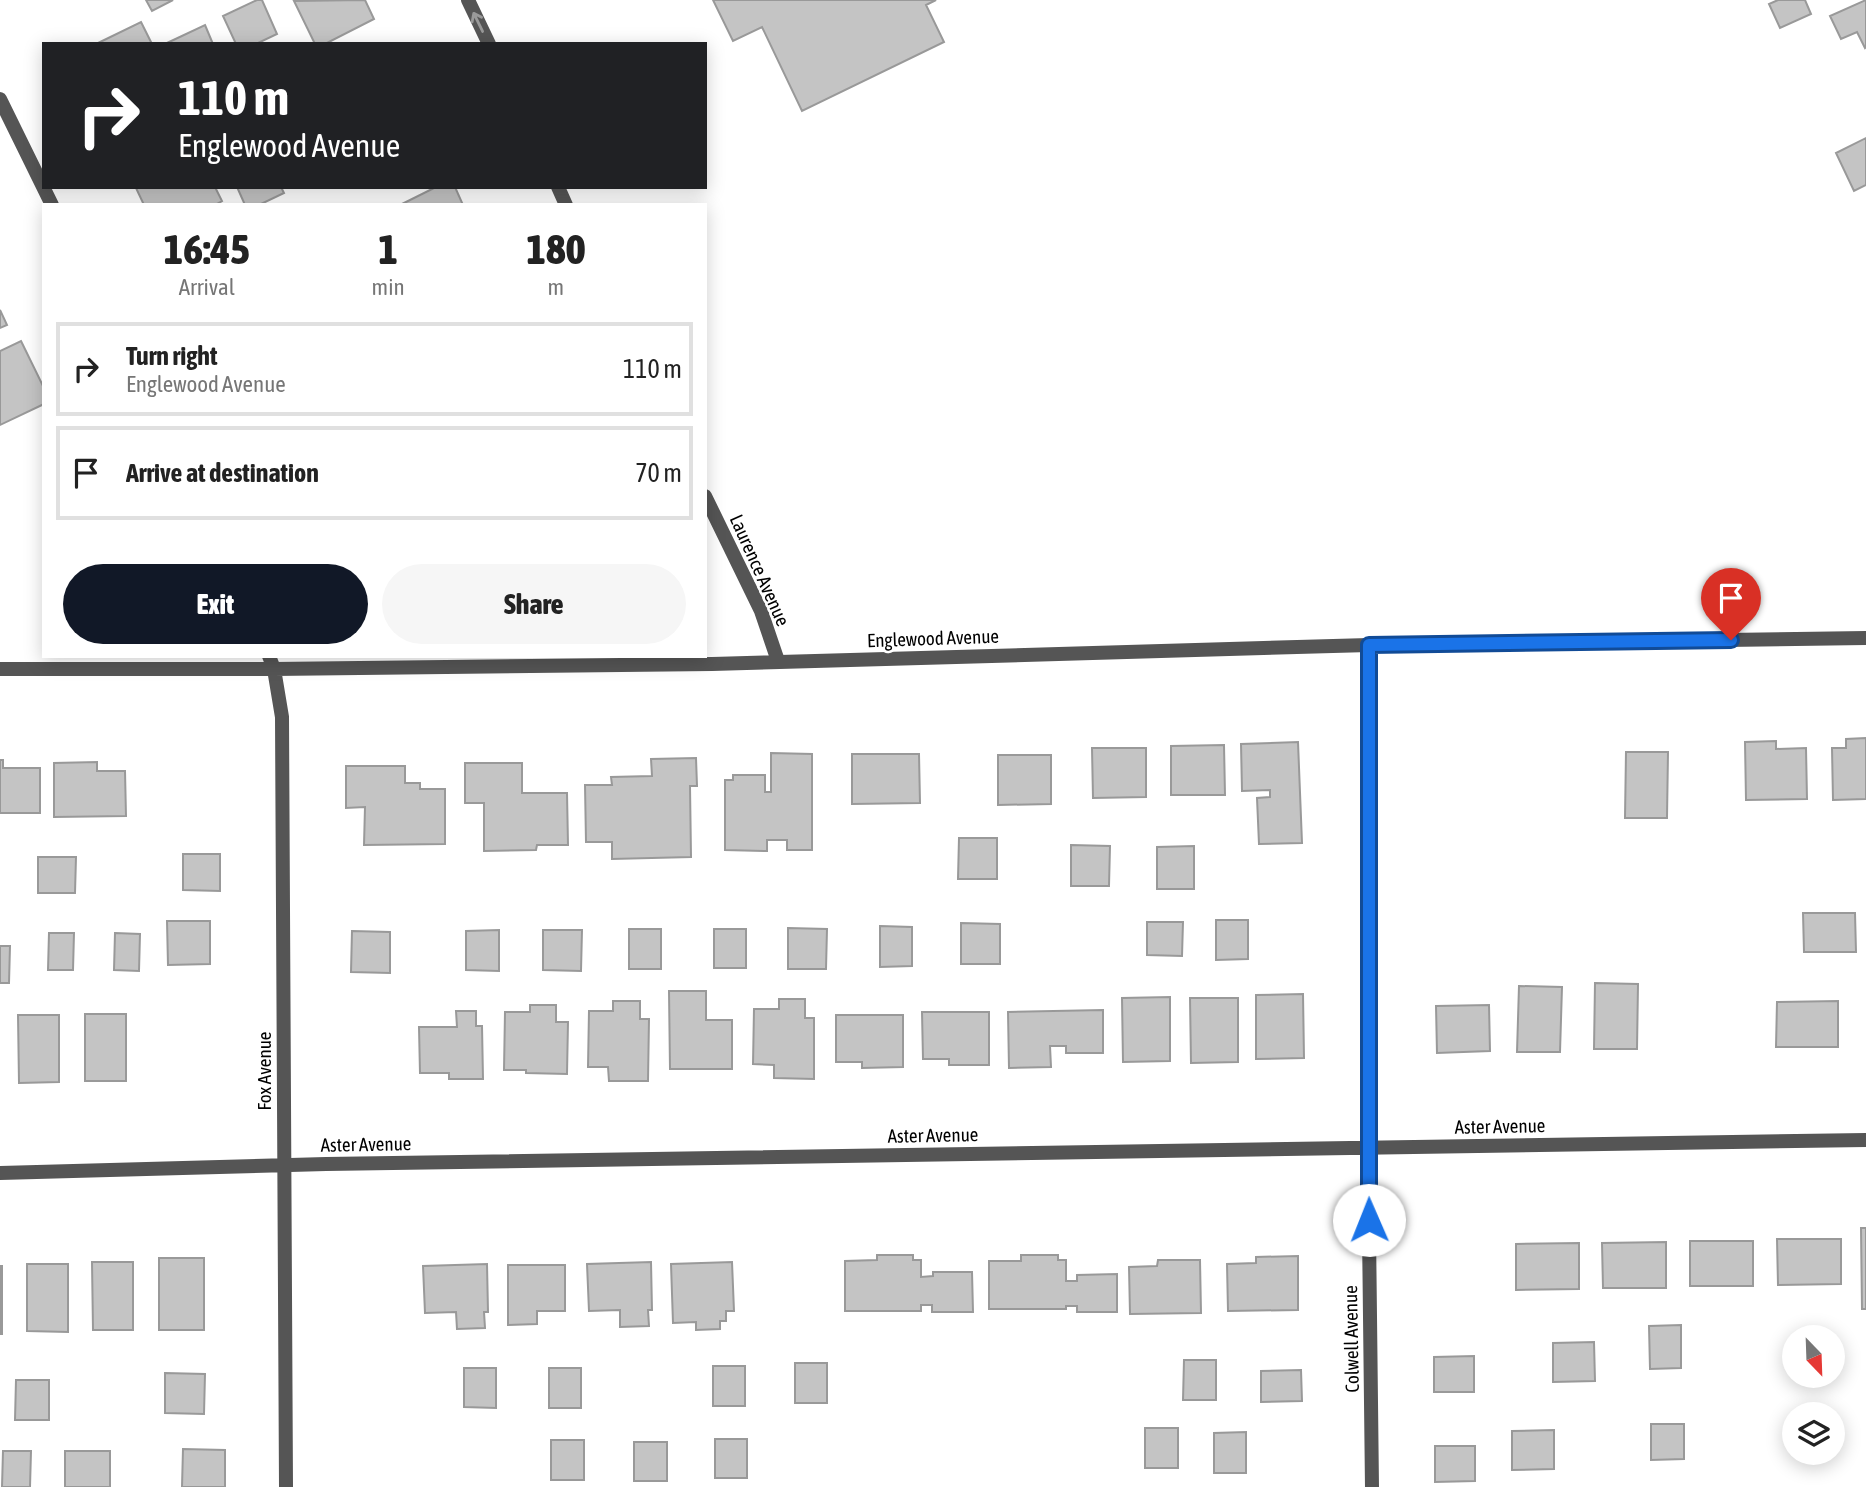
<!DOCTYPE html>
<html lang="en">
<head>
<meta charset="utf-8">
<style>
  body { margin:0; font-family:"Asap Condensed",sans-serif; background:#f6f6f6; color:#222; height:100vh; display:flex; flex-direction:column; font-size:26px; white-space:nowrap }
  * { box-sizing:border-box; margin:0 }
  p { font-size:23px; color:#767676 }
  .icon { flex:none; width:38px; height:38px; fill:none; stroke:currentColor; stroke-width:2; stroke-linecap:round; stroke-linejoin:round }
  .map { position:relative; flex:1; overflow:hidden }
  .side { position:absolute; left:42px; top:203px; width:665px; height:455px; display:flex; flex-direction:column; background:#fff; border-radius:0px; box-shadow:0 4px 18px #0003 }
  .side>* { flex:none }
  .top-card { position:absolute; left:42px; top:42px; width:665px; height:147px; border-radius:0px; box-shadow:0 4px 18px #0003; background:#202124; color:#fff; overflow:hidden }
  .needle { width:46px; rotate:157deg }
  .controls { position:absolute; left:1782px; top:1325px; display:grid; gap:14px }
  .controls a { display:grid; place-items:center; width:63px; height:63px; border-radius:50%; background:#fff; box-shadow:0 4px 18px #0003; font-size:35px }
  .pin { position:absolute; display:grid; place-items:center; width:60px; height:60px; color:#fff; margin:-72px -30px; border-radius:50% 50% 50% 0; rotate:-45deg; box-shadow:0 0 7px #0007 }
  .pin .icon { rotate:45deg }
  .me { position:absolute; width:77px; margin:-38px; rotate:359deg; stroke-linejoin:round; filter:drop-shadow(0 0 5px #0008) }
  .turn { display:flex; align-items:center; gap:24px; height:147px; padding:0 21px; font-size:32px }
  .turn .icon { width:91px; height:91px; stroke-width:2.5 }
  .turn b { display:block; font-size:49px; line-height:60px }
  .eta { display:flex; justify-content:space-evenly; align-items:center; height:119px; text-align:center }
  .eta b { font-size:42px; font-weight:800; line-height:49px }
  .action { display:flex; gap:14px; margin-top:auto; padding:14px 21px }
  .action a { flex:1; height:80px; border-radius:42px; background:#111827; color:#fff; font-size:28px; font-weight:800; line-height:80px; text-align:center }
  .action a+a { background:#f6f6f6; color:#222 }
  ul { padding:0; list-style:none }
  li { display:flex; align-items:center; gap:21px; height:94px; margin:0 14px 10px; padding:0 7px; border:4px solid #e0e0e0; border-radius:0px }
  li div { flex:1 }
  li b { display:block; font-size:26px }
  li em { font-style:normal }
  .map>svg:first-child { display:block }
</style>
</head>
<body>
<div class="map">
<svg width="1866" height="1487" viewBox="0 0 1866 1487">
  <rect width="100%" height="100%" fill="#fff"/>
  <!-- building -->
  <path fill="#c4c4c4" stroke="#999" stroke-width="2" d="M146 0H173L152 11Z
    M257 0H262L277 34 256 44H236L223 16Z
    M365 0 374 19 325 44H315L294 1Z
    M713 0H936L926 5 944 42 802 111 762 27 733 41Z
    M1778 0H1805L1811 14 1780 28 1769 4Z
    M1866 0V47L1865 48 1857 32 1841 39 1830 16Z
    M141 22 152 44H96Z
    M205 25 213 44H167V43Z
    M1866 138V185L1854 191 1836 153Z
    M138 187H215L222 201 215 205H144L136 188Z
    M237 187H281L284 193 259 205H245Z
    M436 187H455L463 205H400Z
    M0 310 7 325 0 328Z
    M21 341 44 388V404L0 425V351Z
    M1866 738V799L1833 800 1832 748H1846V739Z
    M1776 741V749L1806 748 1807 799 1746 800 1745 742Z
    M1298 742 1302 843 1259 844 1257 798 1270 797V790L1242 791 1241 744Z
    M1224 745 1225 795H1171V746Z
    M1092 748H1146V797L1093 798Z
    M1626 752H1668L1667 818H1625Z
    M771 753 812 754V850H787V840H767V851L725 850V780H733V775H765V792H771Z
    M852 754H919L920 803 852 804Z
    M998 755H1051V804L998 805Z
    M696 758 697 786H690L691 857 612 859V842H586L585 785H612L611 777 652 776 651 759Z
    M0 760H3V768H40V813H0Z
    M97 762V771H125L126 816 54 817V763Z
    M465 763H522V793H567L568 845H537L536 850 484 851V803H465Z
    M346 766H405V783H420V789H445V844L364 845 365 807 346 808Z
    M959 838H997V879H958Z
    M1071 845 1110 846 1109 886H1071Z
    M1194 846V889H1157V847Z
    M183 854H220V891L183 890Z
    M38 857H76L75 893H38Z
    M1803 913H1855L1856 952H1804Z
    M1216 920H1248V959L1216 960Z
    M167 921H210V964L168 965Z
    M1147 922H1183L1182 956 1147 955Z
    M961 923 1000 924V964H961Z
    M880 926 912 927V966L880 967Z
    M788 928 827 929 826 969H788Z
    M629 929H661V969H629Z
    M714 929H746V968H714Z
    M499 930V971L466 970V931Z
    M543 930H582L581 971 543 970Z
    M352 931 390 932V973L351 972Z
    M49 933H74L73 970H48Z
    M115 933 140 934 139 971 114 970Z
    M0 946H10L9 983H0Z
    M1595 983 1638 984 1637 1049H1594Z
    M1519 986 1562 987 1560 1052H1517Z
    M669 991H706V1020H732V1069H670Z
    M1303 994 1304 1058 1256 1059V995Z
    M1170 997V1061L1123 1062 1122 998Z
    M1190 998H1238V1062L1191 1063Z
    M779 999H805V1018H814V1079L774 1078V1065L753 1064 754 1009H779Z
    M613 1001H640V1019H649L648 1081H609L608 1067H588L589 1011H613Z
    M1838 1001V1047H1776L1777 1002Z
    M530 1005H556V1022H568L567 1074 526 1073V1070H504L505 1012H530Z
    M1489 1005 1490 1051 1437 1053 1436 1006Z
    M1103 1010V1053H1066V1046H1050L1051 1067 1009 1068 1008 1012Z
    M456 1011H476V1026H482L483 1079H449V1073H420L419 1027H457Z
    M922 1012H989V1065H949V1059H923Z
    M85 1014H126V1081H85Z
    M18 1015H59V1082L19 1083Z
    M836 1015H903V1067L862 1068V1062H836Z
    M1861 1228H1866V1309H1862Z
    M1777 1239H1841V1284L1778 1285Z
    M1690 1241H1753V1286H1690Z
    M1666 1242V1288H1603L1602 1243Z
    M1579 1243V1289L1516 1290V1244Z
    M877 1255H913V1260H921V1277L933 1276V1272H972L973 1312H932V1305H921V1311H845V1261L877 1260Z
    M1021 1255H1058V1260H1066V1281H1077V1275L1117 1274V1312H1077V1306H1066V1309H989V1261H1021Z
    M1298 1256V1310L1228 1311 1227 1264 1256 1263V1257Z
    M159 1258H204V1330H159Z
    M1158 1260H1200L1201 1313 1130 1314 1129 1267 1157 1266Z
    M92 1262H133V1330H93Z
    M651 1262 652 1310H648L649 1326 620 1327V1310L589 1311 587 1264Z
    M732 1262 734 1311H726V1321H720V1329L696 1330V1322L673 1323 671 1264Z
    M27 1264H68V1332L27 1331Z
    M487 1264 488 1312H484L485 1328 457 1329 456 1312 425 1313 423 1266Z
    M508 1265H565V1311H537V1324L508 1325Z
    M0 1266H2V1334H0Z
    M1681 1325V1368L1650 1369 1649 1326Z
    M1594 1342 1595 1381 1553 1382V1343Z
    M1474 1356V1392H1434V1357Z
    M1184 1360H1216V1400H1183Z
    M795 1363H827V1403H795Z
    M713 1366H745V1406H713Z
    M464 1368H496V1408L464 1407Z
    M549 1368H581V1408H549Z
    M1301 1370 1302 1401 1261 1402V1371Z
    M165 1373 205 1374 204 1414 165 1413Z
    M16 1380H49V1420H15Z
    M1651 1424H1684V1459L1651 1460Z
    M1145 1428H1178V1468H1145Z
    M1554 1430V1469L1512 1470V1431Z
    M1246 1432V1473H1214V1433Z
    M715 1439H747V1478H715Z
    M551 1440H584V1480H551Z
    M634 1442H667V1481H634Z
    M1435 1446H1475V1481L1435 1482Z
    M183 1449 225 1450V1487H182Z
    M3 1451H31L30 1487H2Z
    M65 1451H110V1487H65Z"/>
  <g fill="none" stroke-linecap="round" stroke-linejoin="round">
    <!-- minor -->
    <path stroke="#555" stroke-width="14" d="M468 0 489 44
      M0 99 52 205
      M558 187 566 205
      M705 496 761 611 778 661
      M1369 645 1368 1146 1372 1487
      M269 656 274 669 282 717 286 1487
      M0 669H274L712 664 1369 645 1866 638
      M0 1173 326 1164 1866 1140"/>
  </g>
  <!-- one-way arrows -->
  <defs><path id="oneway-shaft" d="M-6 0H5M1.5-3L5.5 0L1.5 3" fill="none" stroke-width="1.6" stroke-linecap="round" stroke-linejoin="round" transform="scale(1.75)"/></defs>
  <use stroke="#999" href="#oneway-shaft" transform="translate(478 22) rotate(-116)"/>
  <g fill="none" stroke-linecap="round" stroke-linejoin="round">
    <!-- route casing -->
    <g stroke="#114b97" stroke-width="18">
      <path id="route" d="M1369 1220V645L1731 640"/>
    </g>
    <!-- route -->
    <use href="#route" stroke="#1a73e8" stroke-width="12"/>
  </g>
  <g text-anchor="middle" stroke-width="5" stroke-linejoin="round" paint-order="stroke">
    <!-- street labels -->
    <g font-size="19" fill="#000" stroke="#fff">
      <text transform="translate(760 570) rotate(66)" y="7">Laurence Avenue</text>
      <text transform="translate(933 638) rotate(-2)" y="7">Englewood Avenue</text>
      <text transform="translate(264 1071) rotate(-90)" y="7">Fox Avenue</text>
      <text transform="translate(1500 1126) rotate(-1)" y="7">Aster Avenue</text>
      <text transform="translate(933 1135) rotate(-1)" y="7">Aster Avenue</text>
      <text transform="translate(366 1144) rotate(-1)" y="7">Aster Avenue</text>
      <text transform="translate(1351 1339) rotate(-91)" y="7">Colwell Avenue</text>
    </g>
  </g>
</svg>
<div class="controls">
<a><svg class="needle" viewBox="-14 -14 28 28"><path d="M0-13l5 13h-10z" fill="#e53935"/><path d="M0 13l5-13h-10z" fill="#767676"/></svg></a>
<a><svg class="icon" aria-label="layers" viewBox="0 0 24 24"><path d="M12 4l9 5-9 5-9-5zM3 14l9 5 9-5"/></svg></a>
</div>
<div class="pin" style="left:1731px;top:640px;background:#d93025"><svg class="icon" aria-label="arrive" viewBox="0 0 24 24"><path d="M6 21V4h12l-3 4 3 4H6"/></svg></div>
<svg class="me" style="left:1369px;top:1220px" viewBox="-20 -20 40 40"><circle r="19" fill="#fff"/><path d="M0-13L10 11 0 6-10 11z" fill="#1a73e8"/></svg>
<div class="top-card">
<div class="turn"><svg class="icon" aria-label="right" viewBox="0 0 24 24"><path d="M7 20v-9h11M14 6l5 5-5 5"/></svg><div><b>110 m</b>Englewood Avenue</div></div>
</div>
<section class="side">
<div class="eta">
<div><b>16:45</b><p>Arrival</p></div>
<div><b>1</b><p>min</p></div>
<div><b>180</b><p>m</p></div>
</div>
<ul>
<li><svg class="icon" aria-label="right" viewBox="0 0 24 24"><path d="M7 20v-9h11M14 6l5 5-5 5"/></svg><div><b>Turn right</b><p>Englewood Avenue</p></div><em>110 m</em></li>
<li><svg class="icon" aria-label="arrive" viewBox="0 0 24 24"><path d="M6 21V4h12l-3 4 3 4H6"/></svg><div><b>Arrive at destination</b></div><em>70 m</em></li>
</ul>
<div class="action"><a>Exit</a><a>Share</a></div>
</section>
</div>
</body>
</html>
